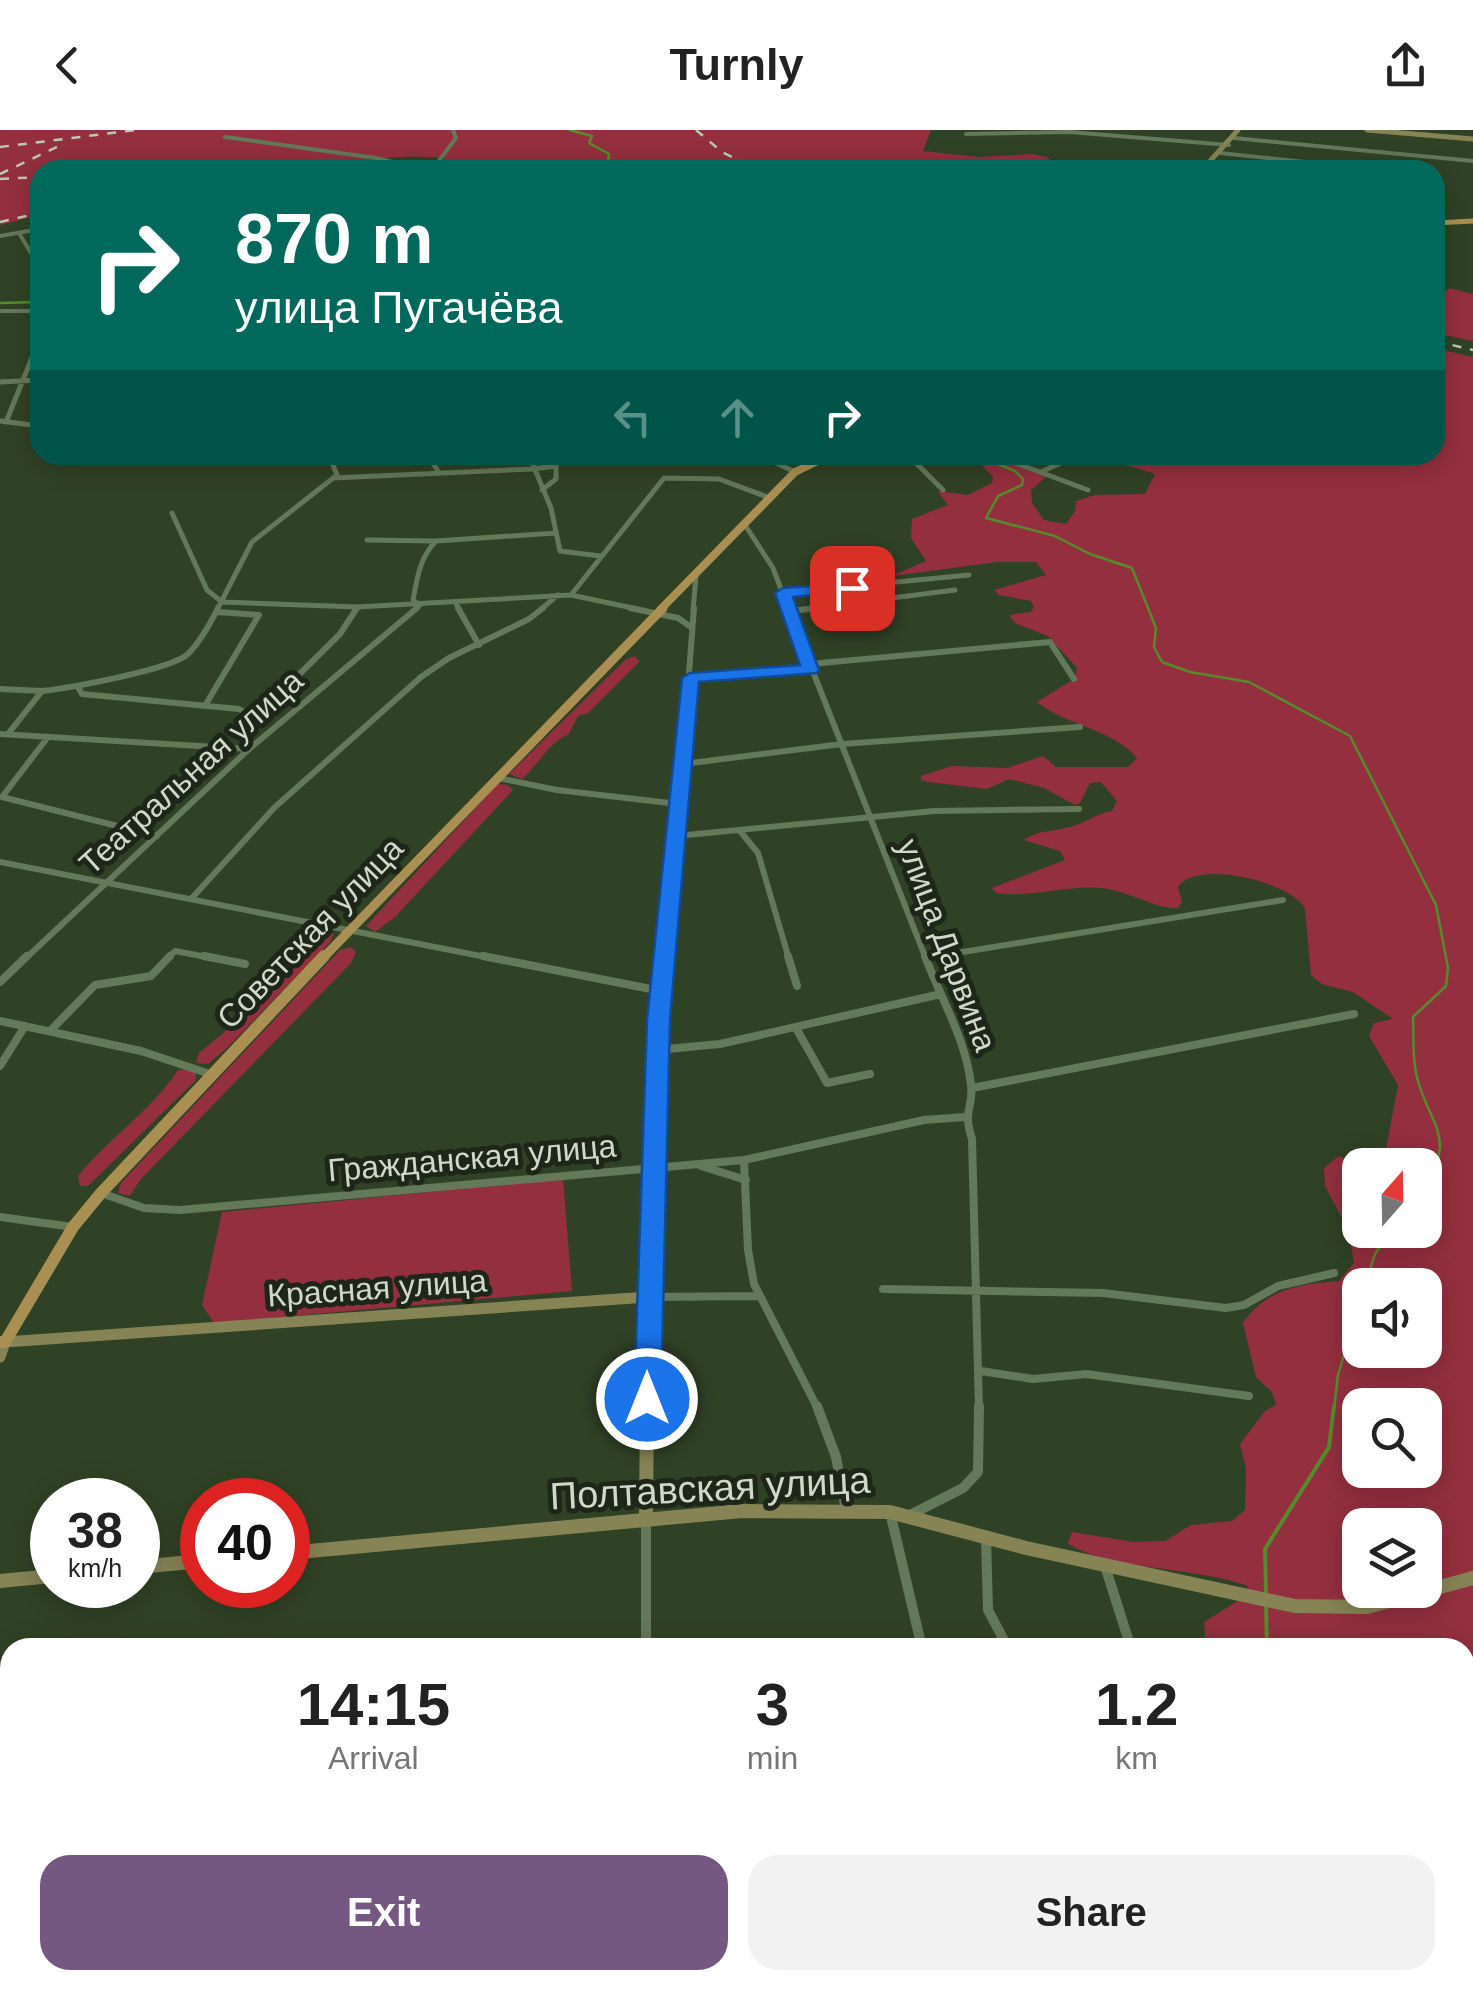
<!DOCTYPE html>
<html lang="en">
<head>
<meta charset="utf-8">
<style>
  body { margin:0; font-family:Helvetica,sans-serif; background:#f2f2f2; color:#222; height:100vh; display:flex; flex-direction:column; font-size:38px; white-space:nowrap }
  * { box-sizing:border-box; margin:0 }
  p { font-size:32px; color:#767676 }
  .icon { flex:none; width:55px; height:55px; fill:none; stroke:currentColor; stroke-width:2; stroke-linecap:round; stroke-linejoin:round }
  .map { position:relative; flex:1; overflow:hidden }
  .details { position:absolute; left:0px; top:1508px; width:1475px; height:352px; display:flex; flex-direction:column; background:#fff; border-radius:30px 30px 0 0; box-shadow:0 5px 25px #0003 }
  .details>* { flex:none }
  .hud { position:absolute; left:30px; top:30px; width:1415px; height:305px; border-radius:30px; box-shadow:0 5px 25px #0003; background:#00695c; color:#fff; overflow:hidden }
  .needle { width:65px; rotate:20deg }
  .buttons { position:absolute; left:1342px; top:1018px; display:grid; gap:20px }
  .buttons a { display:grid; place-items:center; width:100px; height:100px; border-radius:20px; background:#fff; box-shadow:0 5px 25px #0003; font-size:50px }
  .speed { position:absolute; left:30px; top:1348px; display:flex; gap:20px; font-size:50px; font-weight:700; text-align:center }
  .speed>* { display:grid; place-content:center; width:130px; height:130px; border-radius:50%; background:#fff; box-shadow:0 5px 25px #0003; line-height:1 }
  .speed small { font-size:25px; font-weight:400 }
  .speed .limit { border:15px solid #d22; background:#fff; color:#111 }
  .pin { position:absolute; display:grid; place-items:center; width:85px; height:85px; color:#fff; margin:-42px; border-radius:20px; box-shadow:0 5px 15px #0006 }
  .me { position:absolute; width:110px; margin:-55px; rotate:0deg; stroke-linejoin:round; filter:drop-shadow(0 0 8px #0008) }
  .turn { display:flex; align-items:center; gap:35px; height:210px; padding:0 40px; font-size:45px }
  .turn .icon { width:130px; height:130px; stroke-width:2.5 }
  .turn b { display:block; font-size:70px; line-height:85px }
  .lanes { display:flex; align-items:center; height:95px; padding:0 40px; background:#0003; justify-content:center; gap:50px; direction:ltr }
  .lanes .off { opacity:.35 }
  .eta { display:flex; justify-content:space-evenly; align-items:center; height:170px; text-align:center }
  .eta b { font-size:60px; font-weight:700; line-height:70px }
  .action { display:flex; gap:20px; margin-top:auto; padding:20px 40px }
  .action a { flex:1; height:115px; border-radius:30px; background:#745882; color:#fff; font-size:40px; font-weight:700; line-height:115px; text-align:center }
  .action a+a { background:#f2f2f2; color:#222 }
  header { display:flex; justify-content:space-between; align-items:center; height:130px; padding:0 40px; background:#fff; font-size:45px; font-weight:700 }
  .map>svg:first-child { display:block }
</style>
</head>
<body>
<header><svg class="icon" aria-label="back" viewBox="0 0 24 24"><path d="M15 5l-7 7 7 7"/></svg>Turnly<svg class="icon" aria-label="share" viewBox="0 0 24 24"><path d="M12 15V3M7 8l5-5 5 5M5 13v7h14v-7"/></svg></header>
<div class="map">
<svg width="1473" height="1859" viewBox="0 0 1473 1859">
  <rect width="100%" height="100%" fill="#304225"/>
  <!-- green -->
  <path fill="#942f3f" fill-rule="evenodd" d="M0 0H931L923 21 979 27 1032 24 1047 27 1060 38 1144 40H432L445 28C427 27 381 24 369 34L381 40H40V85L0 95Z
    M1450 158 1473 164V211L1435 203V168Z
    M1435 218 1473 227V1858L1465 1843V1518L1206 1517 1204 1492 1246 1466 1248 1456C1198 1437 1105 1440 1068 1413L1072 1402 1134 1412 1165 1411 1191 1395 1232 1391 1245 1380 1246 1339 1240 1314 1265 1281 1276 1275 1272 1262 1256 1247 1243 1193C1266 1159 1300 1154 1339 1151L1354 1133 1349 1101 1325 1056 1324 1038 1339 1026 1360 1036V1100H1425V1035H1378L1385 1025 1398 955 1369 906 1374 893 1393 889 1353 862 1322 854 1311 845 1305 778C1289 751 1197 729 1178 757L1182 772 1178 778C1157 780 1127 760 1101 758 1065 755 1032 768 996 763L992 758 1065 730 1060 721 1024 710C1040 699 1055 702 1073 696 1088 692 1097 683 1112 681L1117 671 1101 652 1090 653 1080 673 1075 675 1044 658 1009 649 987 659 928 652 921 650V646L952 636 1007 638 1043 626 1056 637H1128L1137 628C1110 597 1068 597 1037 572L1074 549 1077 538 1048 506 1015 493 1009 485 1031 482 1034 477 1031 471 999 465 994 460 1046 445 1036 432H998L892 446 926 431 911 408 912 389 948 375 938 361 968 365 992 353 993 347 980 333 954 325H994L1046 347 1031 360 1032 373 1044 390 1066 394 1075 381 1076 371 1095 365 1145 364 1155 344 1119 333 1126 325H1435ZM1360 1155H1425V1220H1360ZM1360 1275H1425V1340H1360ZM1360 1395H1425V1460H1360Z
    M634 526 640 531 588 583 578 586 569 604C550 611 538 635 522 649L509 644 625 530Z
    M498 654 508 655 513 660 395 787 375 802 366 796Z
    M322 802 334 804 330 812 227 918 208 934 196 933 199 923 239 890 285 836 305 820 314 804Z
    M351 817 356 822 351 833 140 1050 130 1066 118 1063 121 1053 340 820Z
    M188 939 196 942V950L88 1056H80L78 1046C109 1008 151 981 178 940Z
    M563 1049 572 1161 214 1193 202 1175 222 1082Z"/>
  <g fill="none" stroke-linecap="round" stroke-linejoin="round">
    <!-- stream-far1 -->
    <path stroke="#548c2b" stroke-width="2.5" d="M570 0 592 6 589 13 609 24 607 40
      M0 173 40 172
      M976 325 1015 341 1023 349 1022 355 998 366 986 388 1055 406 1090 424 1132 438 1156 498 1154 517 1162 532 1190 542 1249 552 1350 606 1436 775 1448 838 1446 856 1413 887C1414 908 1412 930 1418 951 1431 996 1456 1008 1425 1055
      M1365 1155 1375 1124 1392 1100
      M1334 1279 1338 1245 1360 1172"/>
    <!-- stream -->
    <path stroke="#548c2b" stroke-width="4" d="M1266 1463 1265 1419 1329 1317 1334 1276
      M1266 1476 1267 1518
      M1465 1674 1473 1688"/>
    <!-- street-far4 -->
    <path stroke="#647959" stroke-width="4" d="M966 4 1069 2 1229 15
      M225 7 376 28 426 40
      M1234 8 1473 31
      M1220 23 1381 40
      M432 40 456 8 453 0
      M19 103 40 138
      M0 106 40 99
      M0 181H40"/>
    <!-- street-far3 -->
    <path stroke="#647959" stroke-width="5" d="M0 252 40 250
      M0 291 40 296
      M6 292 40 208
      M428 325 439 343
      M529 325 551 378 560 421 600 426
      M760 325 795 342
      M908 325 943 360
      M994 325 1088 360
      M1041 342 1078 325
      M333 348 532 339 556 336 559 325
      M542 360 556 349V336
      M172 383 207 460 222 472
      M745 395 773 438 789 480
      M367 410 436 411 556 403
      M783 463 969 445
      M571 465 664 348 719 349 770 368
      M222 472 357 477 571 465 642 480
      M455 472 460 480
      M420 475 413 470C417 448 420 427 436 411
      M217 480 252 412 337 345 329 325
      M355 480 357 477
      M414 480 420 475
      M540 480 558 465
      M693 480 696 446
      M797 480 955 460"/>
    <!-- street-far2 -->
    <path stroke="#647959" stroke-width="6" d="M458 478 479 515
      M630 478 678 488 691 497
      M788 478 926 829
      M791 481 816 478
      M810 534 1050 512 1074 549
      M690 548 811 539
      M78 557 82 564 239 579 255 588 340 504 357 478
      M0 559 42 561
      M206 574 259 485 217 482
      M0 604 249 619
      M8 604 42 561C69 558 170 540 188 524 201 511 210 494 218 478
      M683 634 842 614 1080 597
      M498 648 557 660 678 674
      M2 667 157 706
      M2 667 48 607
      M740 701 758 723 789 829
      M676 706 934 681 1079 679
      M0 732 496 829
      M191 769 274 678 421 547 449 528 529 489 543 478
      M926 828 1283 770
      M25 829 249 619 417 478
      M167 829 175 821 217 829
      M667 829 694 478"/>
    <!-- street-far1 -->
    <path stroke="#647959" stroke-width="8" d="M204 826 245 834
      M483 826 661 861
      M667 826 661 861 648 1167 758 1166
      M788 826 797 856
      M925 826C941 869 966 909 971 955 974 978 962 979 972 1009L979 1279
      M926 828 936 826
      M0 852 27 826
      M0 891 141 921 213 945
      M796 898 827 953 870 944
      M50 901 95 855 151 846 170 826
      M657 920 720 914 941 864
      M0 936 25 896
      M972 958 1354 884
      M744 1030 748 1120 754 1154 818 1279
      M701 1036 746 1050
      M101 1063 144 1078 180 1080 744 1030 924 990 965 987
      M0 1087 73 1097
      M883 1159 1103 1163 1226 1178 1244 1175 1278 1156 1334 1143
      M981 1241 1033 1249 1086 1244 1249 1266"/>
    <!-- street -->
    <path stroke="#647959" stroke-width="10" d="M817 1276 836 1327 846 1380
      M890 1382 922 1518
      M910 1385 963 1358 978 1342 979 1276
      M646 1388V1518
      M986 1408 988 1480 1008 1518
      M1105 1436 1131 1518
      M0 1726 10 1724
      M1125 1850 1137 1859
      M1236 1850 1239 1859
      M640 1859 641 1850"/>
    <!-- secondary-far2 -->
    <path stroke="#868455" stroke-width="5" d="M1367 0 1473 9
      M1202 40 1238 0"/>
    <!-- secondary-far1 -->
    <path stroke="#868455" stroke-width="11" d="M0 1227 5 1212 648 1167 647 1279"/>
    <!-- secondary -->
    <path stroke="#868455" stroke-width="14" d="M646 1388 647 1276
      M288 1423 742 1381 890 1382 1026 1418 1295 1476 1367 1477 1473 1448
      M138 1437 202 1431
      M0 1451 52 1446"/>
    <!-- primary-far3 -->
    <path stroke="#a99052" stroke-width="5" d="M1435 93 1473 91"/>
    <!-- primary-far2 -->
    <path stroke="#a99052" stroke-width="8" d="M660 480 795 342 830 325"/>
    <!-- primary-far1 -->
    <path stroke="#a99052" stroke-width="9" d="M322 829 663 478"/>
    <!-- primary -->
    <path stroke="#a99052" stroke-width="12" d="M0 1212H5L73 1097 101 1063 324 826"/>
    <!-- rail -->
    <path stroke="#bcc8b6" stroke-width="2.5" stroke-dasharray="9 9" stroke-linecap="butt" d="M696 0 722 22 758 40
      M0 17 136 0
      M0 44 59 16
      M0 49 40 47
      M0 92 40 83
      M1435 211 1473 220"/>
  </g>
  <!-- route -->
  <path fill="#1a73e8" stroke="#114b97" stroke-width="2.5" d="M852 453 857 454V461L793 467 819 540 817 543 699 552 670 890 661 1269 657 1277 647 1281 638 1277 634 1269 647 890 682 548 690 543 800 535 775 463 783 458Z"/>
  <g text-anchor="middle" stroke-width="10" stroke-linejoin="round" paint-order="stroke">
    <!-- street labels -->
    <g font-size="32" fill="#ced9c8" stroke="#1d2618">
      <text transform="translate(191 642) rotate(-42)" y="11">Театральная улица</text>
      <text transform="translate(310 803) rotate(-46)" y="11">Советская улица</text>
      <text transform="translate(947 815) rotate(69)" y="11">улица Дарвина</text>
      <text transform="translate(472 1028) rotate(-5)" y="11">Гражданская улица</text>
      <text transform="translate(377 1158) rotate(-4)" y="11">Красная улица</text>
    </g>
    <!-- near-street labels -->
    <g font-size="38" fill="#ced9c8" stroke="#1d2618">
      <text transform="translate(710 1358) rotate(-3)" y="13">Полтавская улица</text>
    </g>
  </g>
</svg>
<div class="buttons">
<a><svg class="needle" viewBox="-14 -14 28 28"><path d="M0-13l5 13h-10z" fill="#e53935"/><path d="M0 13l5-13h-10z" fill="#767676"/></svg></a>
<a><svg class="icon" aria-label="sound" viewBox="0 0 24 24"><path d="M4 9h4l5-4v14l-5-4H4zM17 9q2 3 0 6"/></svg></a>
<a><svg class="icon" aria-label="search" viewBox="0 0 24 24"><circle cx="10" cy="10" r="6"/><path d="M15 15l6 6"/></svg></a>
<a><svg class="icon" aria-label="layers" viewBox="0 0 24 24"><path d="M12 4l9 5-9 5-9-5zM3 14l9 5 9-5"/></svg></a>
</div>
<div class="speed"><div>38<small>km/h</small></div><div class="limit">40</div></div>
<div class="pin" style="left:852px;top:458px;background:#d93025"><svg class="icon" aria-label="arrive" viewBox="0 0 24 24"><path d="M6 21V4h12l-3 4 3 4H6"/></svg></div>
<svg class="me" style="left:647px;top:1269px" viewBox="-20 -20 40 40"><circle r="17" fill="#1a73e8" stroke="#fff" stroke-width="3"/><path d="M0-11L8 9 0 5-8 9z" fill="#fff"/></svg>
<div class="hud">
<div class="turn"><svg class="icon" aria-label="right" viewBox="0 0 24 24"><path d="M7 20v-9h11M14 6l5 5-5 5"/></svg><div><b>870 m</b>улица Пугачёва</div></div>
<div class="lanes"><svg class="icon off" aria-label="left" viewBox="0 0 24 24"><path d="M17 20v-9H6M10 6l-5 5 5 5"/></svg><svg class="icon off" aria-label="ahead" viewBox="0 0 24 24"><path d="M12 20V5M6 11l6-6 6 6"/></svg><svg class="icon" aria-label="right" viewBox="0 0 24 24"><path d="M7 20v-9h11M14 6l5 5-5 5"/></svg></div>
</div>
<section class="details">
<div class="eta">
<div><b>14:15</b><p>Arrival</p></div>
<div><b>3</b><p>min</p></div>
<div><b>1.2</b><p>km</p></div>
</div>
<div class="action"><a>Exit</a><a>Share</a></div>
</section>
</div>
</body>
</html>
